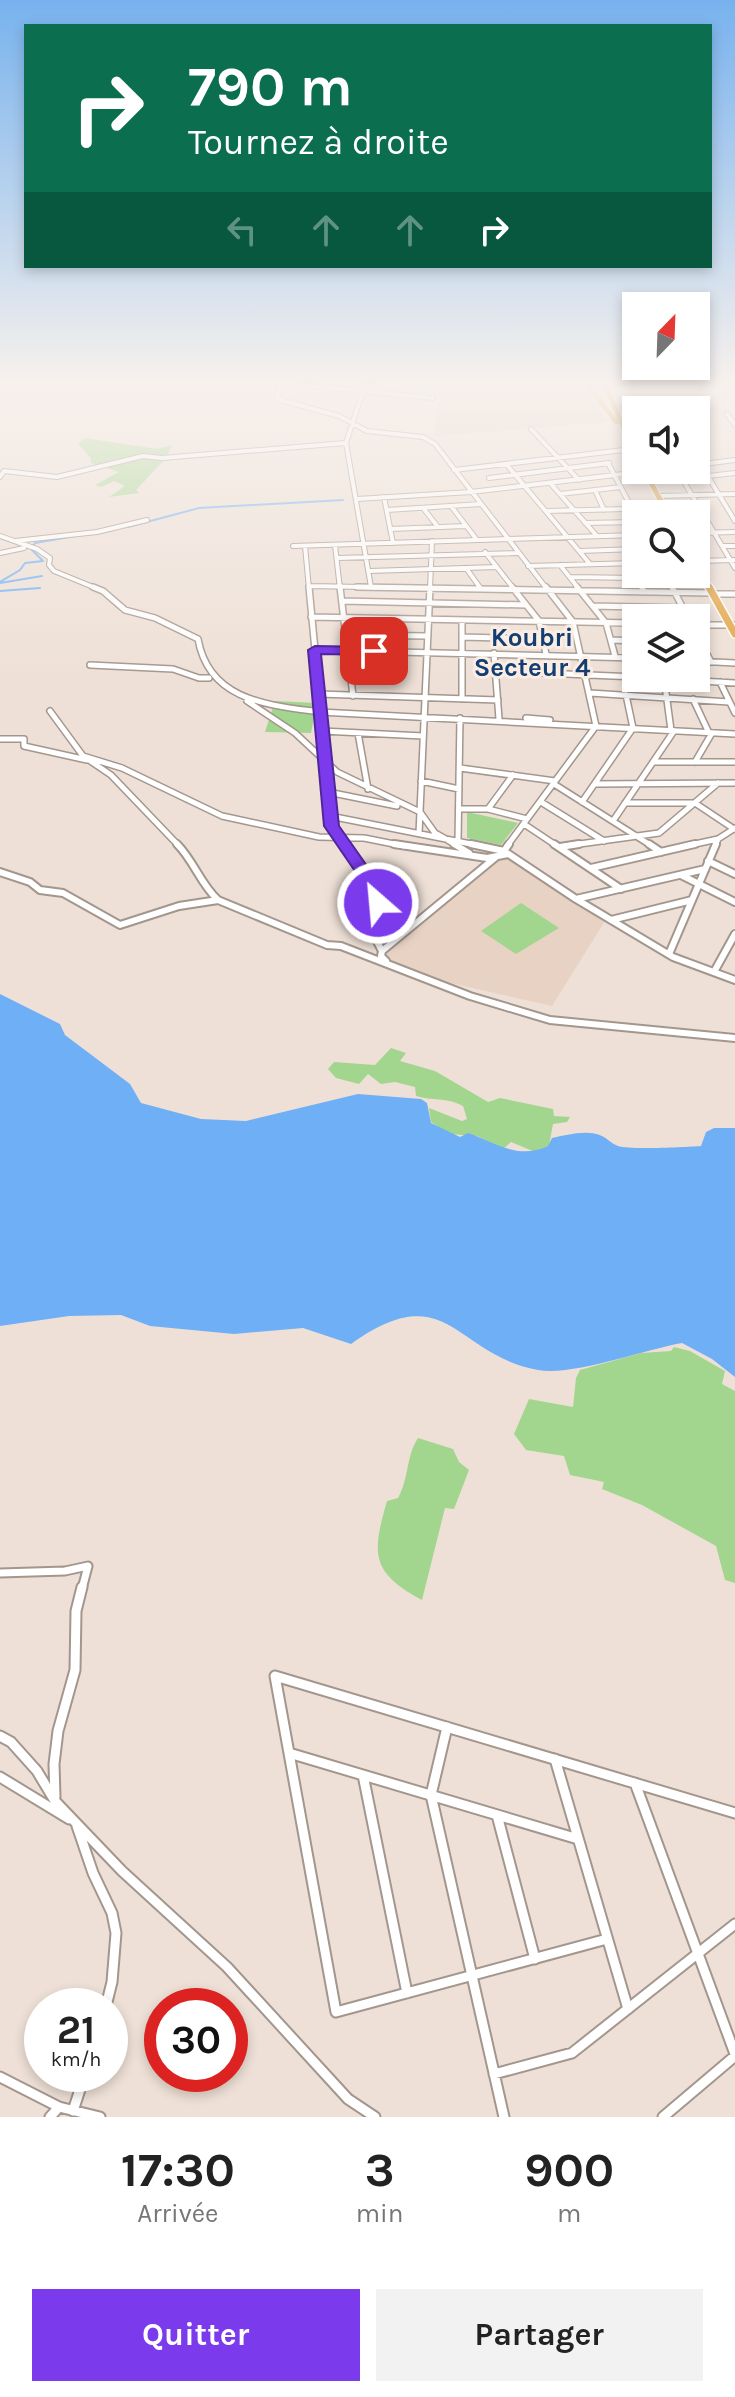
<!DOCTYPE html>
<html lang="fr">
<head>
<meta charset="utf-8">
<style>
  body { margin:0; font-family:Karla,sans-serif; background:#f2f2f2; color:#222; height:100vh; display:flex; flex-direction:column; font-size:30px; white-space:nowrap }
  * { box-sizing:border-box; margin:0 }
  p { font-size:26px; color:#767676 }
  .icon { flex:none; width:44px; height:44px; fill:none; stroke:currentColor; stroke-width:2; stroke-linecap:round; stroke-linejoin:round }
  .map { position:relative; height:2117px; overflow:hidden }
  .side { display:flex; flex-direction:column; background:#fff; flex:1 }
  .side>* { flex:none }
  .guide { position:absolute; left:24px; top:24px; width:688px; height:244px; border-radius:0px; box-shadow:0 4px 12px #0003; background:#0b6e4f; color:#fff; overflow:hidden }
  .needle { width:52px; rotate:23deg }
  .controls { position:absolute; left:622px; top:292px; display:grid; gap:16px }
  .controls a { display:grid; place-items:center; width:88px; height:88px; border-radius:0px; background:#fff; box-shadow:0 4px 12px #0003; font-size:40px }
  .speed { position:absolute; left:24px; top:1988px; display:flex; gap:16px; font-size:40px; font-weight:700; text-align:center }
  .speed>* { display:grid; place-content:center; width:104px; height:104px; border-radius:50%; background:#fff; box-shadow:0 4px 12px #0003; line-height:1 }
  .speed small { font-size:20px; font-weight:400 }
  .speed .limit { border:12px solid #d22; background:#fff; color:#111 }
  .pin { position:absolute; display:grid; place-items:center; width:68px; height:68px; color:#fff; margin:-34px; border-radius:16px; box-shadow:0 4px 12px #0006 }
  .me { position:absolute; width:88px; margin:-44px; rotate:333deg; stroke-linejoin:round; filter:drop-shadow(0 0 6px #0008) }
  .turn { display:flex; align-items:center; gap:28px; height:168px; padding:0 32px; font-size:36px }
  .turn .icon { width:104px; height:104px; stroke-width:2.5 }
  .turn b { display:block; font-size:56px; line-height:68px }
  .lanes { display:flex; align-items:center; height:76px; padding:0 32px; background:#0003; justify-content:center; gap:40px; direction:ltr }
  .lanes .off { opacity:.35 }
  .eta { display:flex; justify-content:space-evenly; align-items:center; height:136px; text-align:center }
  .eta b { font-size:48px; font-weight:700; line-height:56px }
  .action { display:flex; gap:16px; margin-top:auto; padding:16px 32px }
  .action a { flex:1; height:92px; border-radius:0px; background:#7c3aed; color:#fff; font-size:32px; font-weight:700; line-height:92px; text-align:center }
  .action a+a { background:#f2f2f2; color:#222 }
  .map>svg:first-child { display:block }
</style>
</head>
<body>
<div class="map">
<svg width="735" height="2117" viewBox="0 0 735 2117">
  <rect width="100%" height="100%" fill="#eee0d6"/>
  <!-- built -->
  <path fill="#e7d2c3" d="M439 385H578L609 422 434 436Z
    M505 855 605 921 552 1006 451 983 383 957 382 954Z"/>
  <!-- green -->
  <path fill="#a2d68f" d="M85 438 157 449 172 445 167 457 136 490 139 493 109 497 125 486 114 481 101 487 95 485 119 472 91 463V458L78 444Z
    M275 701 317 703 311 733 265 732Z
    M467 812 518 823 501 845 467 838Z
    M521 903 559 928 516 954 481 931Z
    M391 1048 406 1053 400 1061 435 1071 488 1102 500 1098 553 1109 554 1116 570 1117 567 1122 553 1124 549 1146 535 1152 511 1142 503 1149 477 1136 449 1134 431 1122 429 1108 462 1121 467 1119 463 1106C447 1097 432 1101 416 1096L415 1087 395 1082 381 1084 368 1074 359 1084 336 1078 328 1069 334 1062 375 1065Z
    M674 1347 690 1351 725 1371 722 1384 735 1391V1583L725 1580 716 1546 642 1505 602 1489 604 1482 570 1475 564 1456 526 1450 514 1434 529 1399 573 1407 576 1378 580 1370 641 1353 671 1351Z
    M418 1438 453 1449 459 1462 469 1470 454 1509 445 1508 422 1600C370 1572 372 1553 387 1501L398 1498C409 1479 406 1456 418 1438Z"/>
  <!-- water -->
  <path fill="#6faff6" d="M0 994 60 1024 65 1035 130 1084 141 1103 201 1119 246 1121 358 1094 421 1099 427 1103 431 1123 460 1137 468 1133C496 1143 518 1160 548 1146L552 1138C566 1135 588 1129 602 1136 608 1139 612 1144 618 1146 629 1150 687 1147 701 1146L706 1132 714 1128H735V1377L712 1359 682 1343C643 1350 574 1376 538 1370 454 1355 448 1275 351 1344L303 1328 234 1334 150 1326 121 1315 69 1316 0 1326Z"/>
  <g fill="none" stroke-linecap="round" stroke-linejoin="round">
    <!-- stream -->
    <path stroke="#6faff6" stroke-width="2" d="M128 527 199 508 343 500
      M101 533 114 530
      M0 582 20 570 25 563 43 561 31 549 35 543 75 536
      M0 583 42 576
      M0 591 40 588"/>
    <!-- minor-far4 casing -->
    <g stroke="#a3968d" stroke-width="6">
      <path id="minor-far4" d="M280 385 277 399 339 416 367 431 423 437 435 444 547 589
        M302 385 433 398
        M370 385 362 394 346 443 371 587
        M727 414 735 425
        M531 429 579 480
        M608 463 636 516
        M506 464 590 564
        M696 465 735 460
        M701 465 735 521
        M454 470 632 449
        M677 470 735 568
        M708 476 735 473
        M0 477 4 471 57 477 143 456 162 458 346 443
        M489 478 609 463
        M550 483 597 536
        M595 490 604 510
        M560 494 621 487
        M658 496 735 494
        M384 497 393 543
        M357 499 471 492 657 470
        M451 506 477 540
        M423 508 438 527
        M387 510 481 504
        M546 511 665 508
        M585 523 636 522
        M390 529 466 526
        M696 533 735 532
        M0 536 37 549 50 558 49 565 54 571 98 589
        M15 541 97 532 147 520
        M335 545 340 589
        M293 546 636 535
        M305 546 309 589
        M722 546H735
        M580 551 636 549
        M485 552 514 589
        M0 553 24 548
        M337 558 518 553
        M696 561 735 560
        M630 563 642 589
        M560 565 579 589
        M528 566 636 563
        M466 568 481 589
        M369 571 497 567
        M666 574 673 589
        M570 577 637 578
        M309 586 472 589
        M430 589 432 541"/>
    </g>
    <!-- minor-far3 casing -->
    <g stroke="#a3968d" stroke-width="8">
      <path id="minor-far3" d="M93 587 103 591 125 610 155 618 198 639C209 701 268 705 320 712L735 734
        M309 587 332 829
        M340 587 353 696
        M357 587 712 593
        M512 587 539 621 546 654
        M577 587 606 623 615 656
        M642 587 644 592
        M672 587 688 618
        M713 594H735
        M342 601 526 605
        M593 606 683 608
        M311 617 636 623
        M462 620V699
        M696 625H735
        M696 633 711 662
        M346 635 428 636
        M462 637 542 639
        M611 640 636 641
        M315 650 636 658
        M494 653 499 719
        M696 661 735 663
        M90 665 173 669 199 678H209
        M496 671 636 677
        M649 678 735 683
        M664 678 671 730
        M720 682 735 713
        M590 693 729 702
        M319 694 498 700
        M693 699 709 733
        M247 701 295 733 337 772 420 812 435 833 458 846
        M50 711 83 756 122 768 222 816 319 837 364 838 404 846
        M526 718 550 720
        M322 731 423 736
        M358 733 368 789
        M0 739H24V746L87 760
        M83 756 111 775 179 846
        M653 762H735
        M695 762 712 733
        M460 768 555 781
        M421 781 459 789
        M554 784 652 846
        M595 784 735 783
        M328 792 397 806
        M541 802 604 841
        M582 802 633 728 626 695
        M625 803H695L734 829
        M459 809H488L527 819
        M488 809 513 775
        M330 816 481 846
        M613 821 674 731
        M524 824 557 846
        M419 834 430 587
        M340 836 347 846
        M458 842 460 718
        M507 846 596 726 573 622 546 587
        M565 846 659 833 718 783
        M686 846 718 839 735 828
        M715 846 718 839"/>
    </g>
    <!-- minor-far2 casing -->
    <g stroke="#a3968d" stroke-width="10">
      <path id="minor-far2" d="M177 844C194 861 201 885 218 900L327 945 341 946 470 996 550 1020 735 1038
        M345 844 366 876 378 903 370 928 382 951
        M394 844 487 858 508 854
        M454 844 469 853
        M471 844 504 851 576 899 673 957 735 980
        M554 844 621 889
        M649 844 661 852
        M560 847 579 844
        M504 851 509 844
        M708 861 735 874
        M591 868 695 844
        M0 872 30 882 40 890 63 893 120 925 179 906 218 900
        M681 875 735 902
        M576 899 705 869
        M611 920 692 900
        M669 954 716 844
        M386 961 381 956 382 951 496 857
        M714 972 735 934"/>
    </g>
    <!-- minor-far1 casing -->
    <g stroke="#a3968d" stroke-width="11">
      <path id="minor-far1" d="M0 1573 65 1571 88 1566 82 1589"/>
    </g>
    <!-- minor casing -->
    <g stroke="#a3968d" stroke-width="13">
      <path id="minor" d="M447 1727 431 1795 504 2117
        M0 1736 11 1742 37 1771 55 1801 122 1871 227 1967 348 2099 375 2117
        M289 1753 578 1839
        M555 1759 628 2009
        M363 1775 407 1993
        M0 1777 69 1819
        M635 1783 735 2054
        M55 1797 54 1764 58 1731 75 1670 76 1611 82 1587
        M497 1815 535 1959
        M77 1826 93 1873 112 1913 116 1933 112 1982 106 2006
        M607 1939 336 2012 275 1676 735 1813
        M494 2074 572 2053 735 1924
        M0 2077 59 2107 100 2117
        M73 2111 85 2074
        M50 2117 59 2107
        M663 2117 735 2056"/>
    </g>
    <!-- highway-far1 casing -->
    <g stroke="#fff" stroke-width="7">
      <path id="highway-far1" d="M588 385 616 422
        M605 385 636 456
        M644 470 668 514
        M696 564 710 589"/>
    </g>
    <!-- highway casing -->
    <g stroke="#fff" stroke-width="10">
      <path id="highway" d="M709 587 735 634"/>
    </g>
    <!-- minor-far4 -->
    <use href="#minor-far4" stroke="#fff" stroke-width="4"/>
    <!-- minor-far3 -->
    <use href="#minor-far3" stroke="#fff" stroke-width="5"/>
    <!-- minor-far2 -->
    <use href="#minor-far2" stroke="#fff" stroke-width="6"/>
    <!-- minor-far1 -->
    <use href="#minor-far1" stroke="#fff" stroke-width="7"/>
    <!-- minor -->
    <use href="#minor" stroke="#fff" stroke-width="9"/>
    <!-- highway-far1 -->
    <use href="#highway-far1" stroke="#e3a646" stroke-width="5"/>
    <!-- highway -->
    <use href="#highway" stroke="#e3a646" stroke-width="7"/>
  </g>
  <!-- sky -->
  <linearGradient id="sky" x2="0" y2="1"><stop stop-color="#77b2ee"/><stop offset="0.56" stop-color="#f7f1ed"/><stop offset="1" stop-color="#f7f1ed" stop-opacity="0"/></linearGradient>
  <rect width="735" height="682" fill="url(#sky)"/>
  <!-- route -->
  <path fill="#7c3aed" stroke="#51269a" stroke-width="2" d="M315 646 374 647 381 651 374 655 321 654 339 826 374 876 386 903 378 908 372 906 359 877 324 826 308 650Z"/>
  <g text-anchor="middle" stroke-width="6" stroke-linejoin="round" paint-order="stroke">
    <!-- far-quarter labels -->
    <g font-size="26" font-weight="bold" fill="#133e71" stroke="#fbede3">
      <text x="532" y="646">Koubri<tspan x="532" dy="30">Secteur 4</tspan></text>
    </g>
  </g>
</svg>
<div class="controls">
<a><svg class="needle" viewBox="-14 -14 28 28"><path d="M0-13l5 13h-10z" fill="#e53935"/><path d="M0 13l5-13h-10z" fill="#767676"/></svg></a>
<a><svg class="icon" aria-label="sound" viewBox="0 0 24 24"><path d="M4 9h4l5-4v14l-5-4H4zM17 9q2 3 0 6"/></svg></a>
<a><svg class="icon" aria-label="search" viewBox="0 0 24 24"><circle cx="10" cy="10" r="6"/><path d="M15 15l6 6"/></svg></a>
<a><svg class="icon" aria-label="layers" viewBox="0 0 24 24"><path d="M12 4l9 5-9 5-9-5zM3 14l9 5 9-5"/></svg></a>
</div>
<div class="speed"><div>21<small>km/h</small></div><div class="limit">30</div></div>
<div class="pin" style="left:374px;top:651px;background:#d93025"><svg class="icon" aria-label="arrive" viewBox="0 0 24 24"><path d="M6 21V4h12l-3 4 3 4H6"/></svg></div>
<svg class="me" style="left:378px;top:903px" viewBox="-20 -20 40 40"><circle r="17" fill="#7c3aed" stroke="#fff" stroke-width="3"/><path d="M0-11L8 9 0 5-8 9z" fill="#fff"/></svg>
<div class="guide">
<div class="turn"><svg class="icon" aria-label="right" viewBox="0 0 24 24"><path d="M7 20v-9h11M14 6l5 5-5 5"/></svg><div><b>790 m</b>Tournez à droite</div></div>
<div class="lanes"><svg class="icon off" aria-label="left" viewBox="0 0 24 24"><path d="M17 20v-9H6M10 6l-5 5 5 5"/></svg><svg class="icon off" aria-label="ahead" viewBox="0 0 24 24"><path d="M12 20V5M6 11l6-6 6 6"/></svg><svg class="icon off" aria-label="ahead" viewBox="0 0 24 24"><path d="M12 20V5M6 11l6-6 6 6"/></svg><svg class="icon" aria-label="right" viewBox="0 0 24 24"><path d="M7 20v-9h11M14 6l5 5-5 5"/></svg></div>
</div>
</div>
<section class="side">
<div class="eta">
<div><b>17:30</b><p>Arrivée</p></div>
<div><b>3</b><p>min</p></div>
<div><b>900</b><p>m</p></div>
</div>
<div class="action"><a>Quitter</a><a>Partager</a></div>
</section>
</body>
</html>
